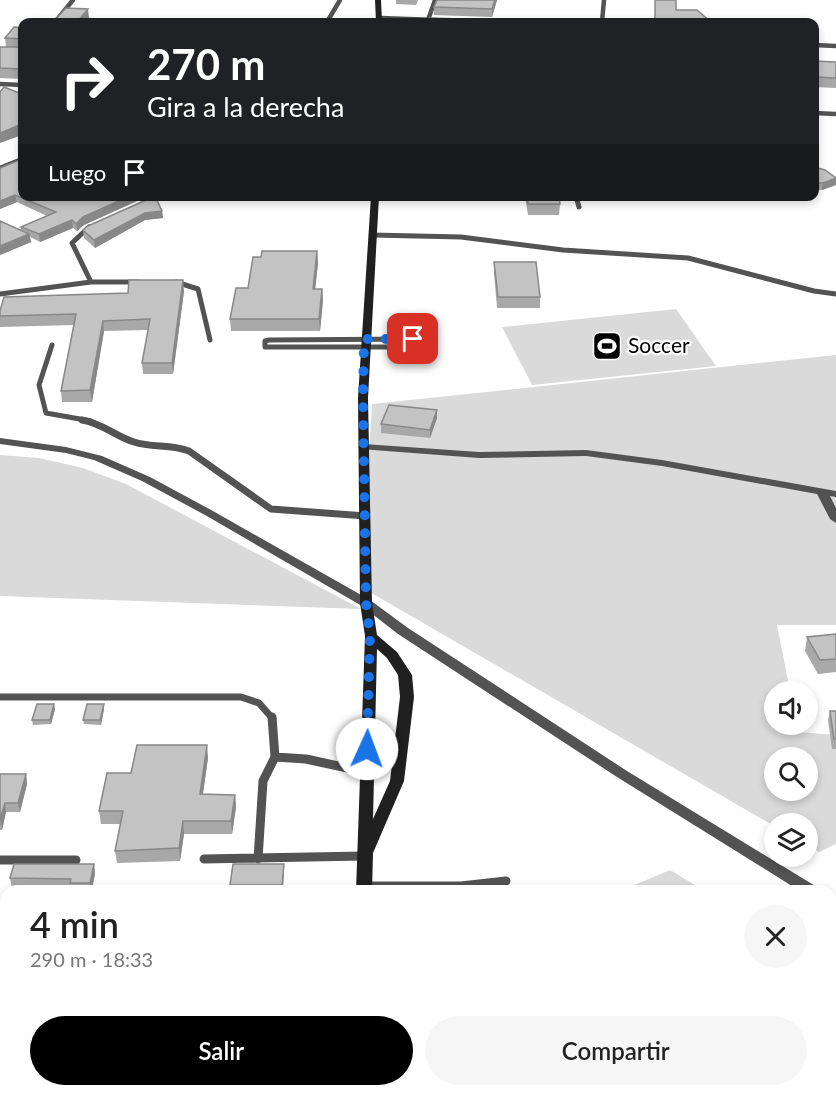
<!DOCTYPE html>
<html lang="es">
<head>
<meta charset="utf-8">
<style>
  body { margin:0; font-family:Lato,sans-serif; background:#f6f6f6; color:#222; height:100vh; display:flex; flex-direction:column; font-size:22px; white-space:nowrap }
  * { box-sizing:border-box; margin:0 }
  p { font-size:20px; color:#767676 }
  .icon { flex:none; width:33px; height:33px; fill:none; stroke:currentColor; stroke-width:2; stroke-linecap:round; stroke-linejoin:round }
  .map { position:relative; flex:1; overflow:hidden }
  .panel { position:absolute; left:0px; top:885px; width:837px; height:212px; display:flex; flex-direction:column; background:#fff; border-radius:18px 18px 0 0; box-shadow:0 3px 9px #0003 }
  .panel>* { flex:none }
  .top-card { position:absolute; left:18px; top:18px; width:801px; height:183px; border-radius:12px; box-shadow:0 3px 9px #0003; background:#202124; color:#fff; overflow:hidden }
  .fabs { position:absolute; left:764px; top:681px; display:grid; gap:12px }
  .fabs a { display:grid; place-items:center; width:54px; height:54px; border-radius:50%; background:#fff; box-shadow:0 3px 9px #0003; font-size:30px }
  .pin { position:absolute; display:grid; place-items:center; width:51px; height:51px; color:#fff; margin:-26px; border-radius:12px; box-shadow:0 3px 9px #0006 }
  .me { position:absolute; width:66px; margin:-33px; rotate:2deg; stroke-linejoin:round; filter:drop-shadow(0 0 4px #0008) }
  .turn { display:flex; align-items:center; gap:21px; height:126px; padding:0 30px; font-size:27px }
  .turn .icon { width:78px; height:78px; stroke-width:2.5 }
  .turn b { display:block; font-size:42px; line-height:51px }
  .then { display:flex; align-items:center; height:57px; padding:0 30px; background:#0003; gap:12px; font-size:22px }
  .round { display:grid; place-items:center; flex:none; width:63px; height:63px; border-radius:32px; background:#f6f6f6 }
  .summary { display:flex; align-items:center; justify-content:space-between; height:102px; padding:0 30px }
  h1 { font-size:36px; font-weight:600; line-height:45px }
  .primary-button { display:flex; gap:12px; margin-top:auto; padding:12px 30px }
  .primary-button a { flex:1; height:69px; border-radius:36px; background:#000; color:#fff; font-size:24px; font-weight:600; line-height:69px; text-align:center }
  .primary-button a+a { background:#f6f6f6; color:#222 }
  .map>svg:first-child { display:block }
</style>
</head>
<body>
<div class="map">
<svg width="836" height="1096" viewBox="0 0 836 1096">
  <rect width="100%" height="100%" fill="#fff"/>
  <!-- green -->
  <path fill="#dadada" fill-rule="evenodd" d="M676 309 716 366 532 385 502 327Z
    M836 355V625H777L790 691 774 692V724L797 725 799 732 836 735V844L819 852 807 845V824H774V826L361 587 372 404ZM774 758H807V790H774Z
    M0 455 39 458 83 468 126 484 361 609 0 596Z
    M670 870 705 891H620Z
    M831 965 836 968V1096H302V1090H831Z"/>
  <g fill="none" stroke-linecap="round" stroke-linejoin="round">
    <!-- lane-far3 -->
    <path stroke="#535353" stroke-width="4.5" d="M380 18 437 20
      M428 20 435 0
      M55 22 73 0
      M327 22 340 0
      M481 22H500
      M602 22 604 0
      M814 45 836 46
      M0 84 22 85
      M814 113 836 114
      M0 168 22 159"/>
    <!-- lane-far2 -->
    <path stroke="#535353" stroke-width="5" d="M576 196 579 207
      M149 202 161 196
      M89 227 72 243 91 282
      M372 235 461 237 563 250 688 258 814 291 836 294
      M176 282 198 289 210 340
      M0 294 91 282H138
      M413 339V347H265V341L269 340Z
      M52 345 39 385 46 413 91 421"/>
    <!-- lane-far1 -->
    <path stroke="#535353" stroke-width="7" d="M82 420C102 423 115 436 134 442 152 448 171 444 189 451L271 509 366 516
      M0 697H241L259 703 273 719"/>
    <!-- lane -->
    <path stroke="#535353" stroke-width="9" d="M275 757 306 759 366 772
      M204 859 365 856
      M258 859 263 781 275 757 272 717
      M0 860H76
      M364 886H461L506 881
      M91 1096 92 1090"/>
    <!-- street -->
    <path fill="#535353" fill-rule="evenodd" d="M0 438 66 447 102 456 150 477 213 511 370 600 408 628 627 771 817 887 820 891H800L617 777 398 634 362 606 205 515 142 481 94 460 66 453 0 444Z
      M364 444 479 452 586 450 662 460 836 491V497L830 496 836 508V523L830 519 817 494 662 466 586 456 479 458 360 449 358 447Z
      M831 897 836 899V912L831 910Z
      M0 938H6V950H0Z
      M831 1000 836 1002V1016L831 1014Z"/>
    <!-- secondary -->
    <path fill="#202020" fill-rule="evenodd" d="M375 0H381L382 22H376Z
      M371 196H379L368 398 372 603 377 635 397 652 412 675 414 697 404 781 373 853 372 891H356L365 636 360 603 358 398ZM377 649 387 658 398 675 400 697 390 781 373 819Z
      M348 1090H366V1096H348Z"/>
  </g>
  <!-- wall -->
  <path fill="#a8a8a8" d="M396 0H418L416 5 396 4Z
    M437 0H497L492 17 434 15V7Z
    M22 28V79L0 78V47H6L5 38Z
    M814 61 836 62V88L814 87Z
    M814 167 836 185 822 190H814Z
    M0 168 22 196H148L84 225 77 231 73 228 40 242 30 237 31 242 0 255V221L21 230V227L47 216 17 202 0 209Z
    M525 196H559L560 204 559 215H528Z
    M162 211 163 218 145 220 95 248 84 238 83 230Z
    M317 251 318 263 315 289H322L323 300 320 331H231L230 319 248 288 261 257Z
    M494 262 540 297V308H497L494 273Z
    M184 291 173 374H143L142 363 148 330 104 331 92 402H62L61 391 74 325 0 327V311L128 293Z
    M437 410V418L430 438 381 433V424Z
    M836 634V672L818 674 805 651 807 637Z
    M104 704V709L101 725 84 724 83 720Z
    M55 709 51 724 33 725 32 720Z
    M830 711H836V749H832L828 720Z
    M208 758 203 794 235 795 236 807 232 834H184L180 861 117 863 115 851 120 824H101L99 811 131 773Z
    M0 774H26L27 784 20 812H6L2 830H0Z
    M94 864 95 874 92 891H72L71 888H12L10 878Z
    M284 864V874L283 891H231L230 885Z"/>
  <!-- shaded-wall -->
  <path fill="#888" d="M495 0H497L492 17V9Z
    M88 9 89 18 85 22H77Z
    M22 124V135L0 143V133Z
    M836 178V185L822 190 823 183Z
    M15 195 17 202 0 209V201Z
    M130 196H148L84 225 77 231 76 224 83 217Z
    M162 211 163 218 145 220 95 248 94 240 145 213Z
    M72 220 73 228 40 242 39 234Z
    M29 234 31 242 0 255V246Z
    M317 251 318 263 314 300 313 289Z
    M183 280 184 291 173 374 172 363Z
    M322 289 323 300 320 331 319 319Z
    M103 321 104 331 92 402 90 390Z
    M437 410V418L430 438V430Z
    M54 704 55 709 51 724 50 720Z
    M104 704V709L101 725 100 720Z
    M207 745 208 758 201 807 200 794Z
    M26 774 27 784 20 812 18 803Z
    M235 795 236 807 232 834 231 821Z
    M5 803 6 812 2 830 0 819Z
    M183 821 184 834 180 861 179 848Z
    M94 864 95 874 91 891 90 883Z
    M284 864V874L282 891V885Z
    M0 1042 3 1056 0 1067Z"/>
  <!-- building -->
  <path fill="#c3c3c3" stroke="#888" stroke-width="1.5" d="M437 0H495L492 9 434 7Z
    M655 0H676V10H697L711 22H655Z
    M66 8 88 9 77 22H53Z
    M430 18 490 20V22H428Z
    M14 27 22 28V39L5 38Z
    M0 47H22V69L0 68Z
    M814 61 836 62V78L814 77Z
    M4 87 22 94V124L0 133V92Z
    M22 159V196H130L83 217 76 224 72 220 39 234 21 227 56 212 15 195 0 201V168Z
    M814 167 825 170 836 178 823 183H814Z
    M155 196 162 211 145 213 94 240 83 230 88 226Z
    M527 196H559L560 204H528Z
    M0 221 29 234 0 246Z
    M262 251H317L313 289H322L319 319H230L236 288H248L253 257H261Z
    M494 262H536L540 297H498Z
    M129 280H183L172 363H142L150 319 103 321 90 390 61 391 76 314 0 316V311L4 297 128 293Z
    M389 405 437 410 430 430 381 424Z
    M836 634V659L820 660 807 637Z
    M37 704H54L50 720H32Z
    M87 704H104L100 720H83Z
    M830 711H836V739H834Z
    M137 745H207L200 794 235 795 231 821H183L179 848 115 851 123 811H99L107 773H131Z
    M0 774H26L18 803H5L0 819Z
    M14 864H94L90 883H70L71 879 10 878Z
    M233 864H284L282 885H230Z"/>
  <g fill="none" stroke-linecap="round" stroke-linejoin="round">
    <!-- route -->
    <path stroke="#1a73e8" stroke-width="10" stroke-dasharray="0 18" d="M367 749 370 636 366 603 363 398 364 339H413"/>
  </g>
  <!-- icons -->
  <defs>
    <g id="stadium-square" transform="scale(1.5)"><rect x="-9" y="-9" width="18" height="18" rx="4" fill="#000" stroke="#fff"/><path d="M0-5a6.5 5 0 1 0 0 10a6.5 5 0 1 0 0-10ZM-3.5-1.8h7v3.6h-7Z" fill="#fff"/></g>
  </defs>
  <g fill-rule="evenodd">
    <use href="#stadium-square" x="607" y="346"/>
  </g>
  <g text-anchor="middle" stroke-width="4.5" stroke-linejoin="round" paint-order="stroke">
    <!-- poi labels -->
    <g font-size="21" fill="#000" stroke="#fff" text-anchor="start">
      <text x="628" y="353">Soccer</text>
    </g>
  </g>
</svg>
<div class="fabs">
<a><svg class="icon" aria-label="sound" viewBox="0 0 24 24"><path d="M4 9h4l5-4v14l-5-4H4zM17 9q2 3 0 6"/></svg></a>
<a><svg class="icon" aria-label="search" viewBox="0 0 24 24"><circle cx="10" cy="10" r="6"/><path d="M15 15l6 6"/></svg></a>
<a><svg class="icon" aria-label="layers" viewBox="0 0 24 24"><path d="M12 4l9 5-9 5-9-5zM3 14l9 5 9-5"/></svg></a>
</div>
<div class="pin" style="left:413px;top:339px;background:#d93025"><svg class="icon" aria-label="arrive" viewBox="0 0 24 24"><path d="M6 21V4h12l-3 4 3 4H6"/></svg></div>
<svg class="me" style="left:367px;top:749px" viewBox="-20 -20 40 40"><circle r="19" fill="#fff"/><path d="M0-13L10 11 0 6-10 11z" fill="#1a73e8"/></svg>
<div class="top-card">
<div class="turn"><svg class="icon" aria-label="right" viewBox="0 0 24 24"><path d="M7 20v-9h11M14 6l5 5-5 5"/></svg><div><b>270 m</b>Gira a la derecha</div></div>
<div class="then">Luego<svg class="icon" aria-label="arrive" viewBox="0 0 24 24"><path d="M6 21V4h12l-3 4 3 4H6"/></svg></div>
</div>
<section class="panel">
<div class="summary"><div><h1>4 min</h1><p>290 m · 18:33</p></div><a class="round"><svg class="icon" aria-label="close" viewBox="0 0 24 24"><path d="M6 6l12 12M18 6L6 18"/></svg></a></div>
<div class="primary-button"><a>Salir</a><a>Compartir</a></div>
</section>
</div>
</body>
</html>
